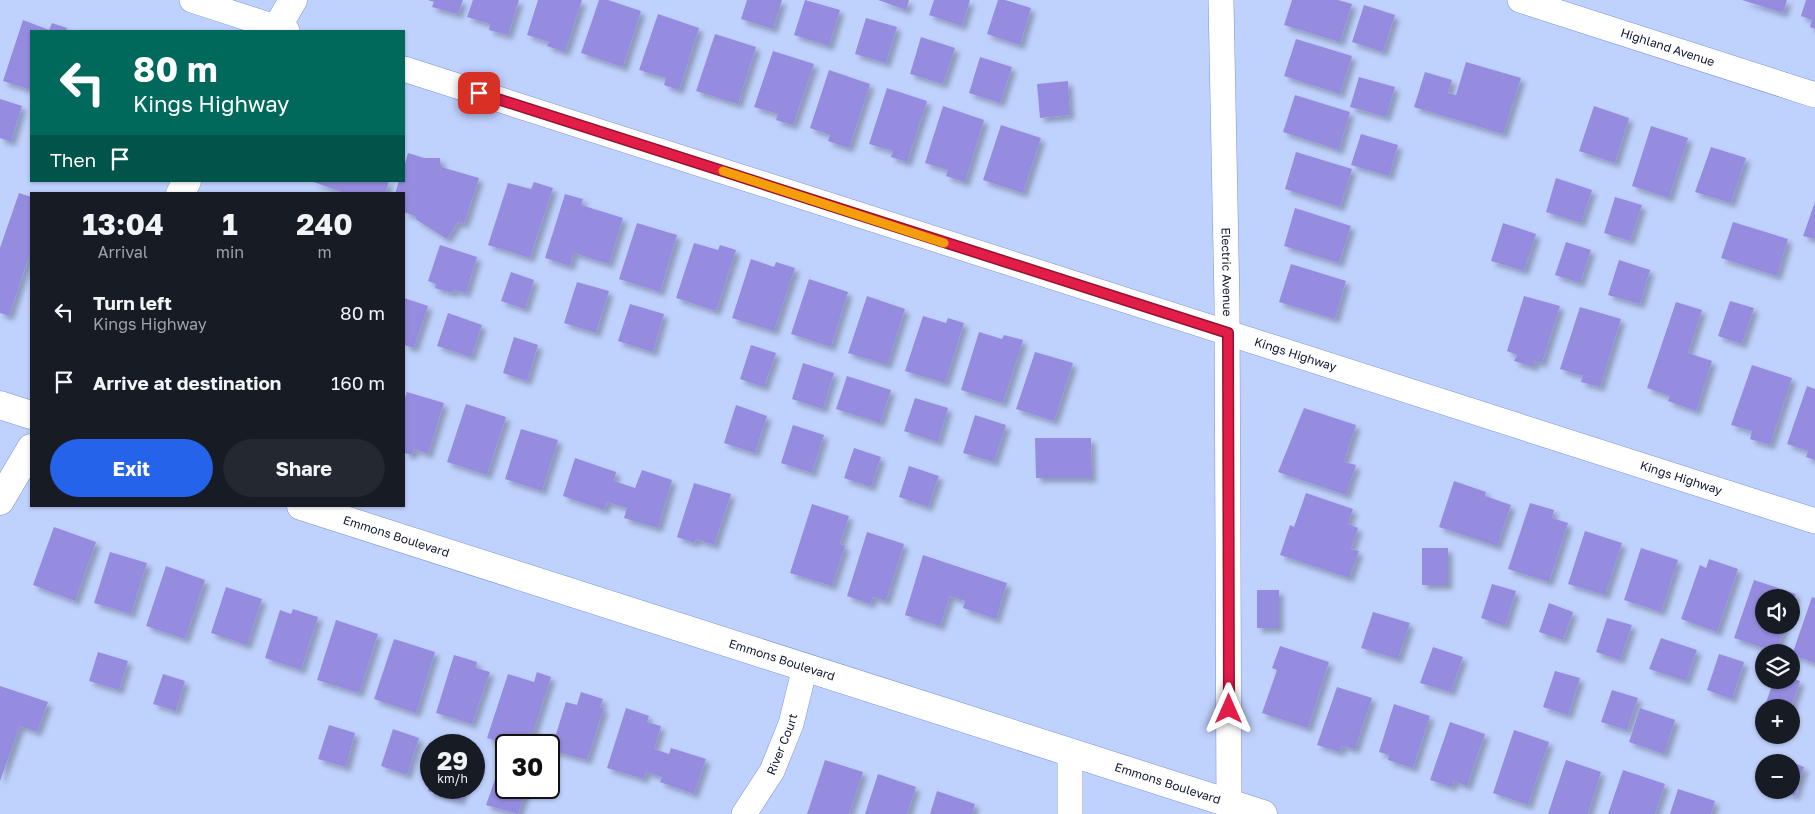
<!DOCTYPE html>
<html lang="en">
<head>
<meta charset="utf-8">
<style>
  body { margin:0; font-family:"Golos Text",sans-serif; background:#242831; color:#f1f3f6; height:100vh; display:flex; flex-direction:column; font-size:19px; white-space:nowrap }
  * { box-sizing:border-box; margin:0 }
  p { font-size:16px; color:#9ea1a6 }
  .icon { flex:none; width:28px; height:28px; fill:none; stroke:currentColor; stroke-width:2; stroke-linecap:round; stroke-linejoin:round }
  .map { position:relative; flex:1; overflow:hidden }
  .drawer { position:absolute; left:30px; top:192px; width:375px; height:315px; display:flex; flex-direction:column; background:#171b24; border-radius:0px; box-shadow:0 1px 4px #0004 }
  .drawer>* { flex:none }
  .guide { position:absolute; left:30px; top:30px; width:375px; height:152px; border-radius:0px; box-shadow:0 1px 4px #0004; background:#00695c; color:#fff; overflow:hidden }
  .controls { position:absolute; left:1755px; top:589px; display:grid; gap:10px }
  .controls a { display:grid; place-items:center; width:45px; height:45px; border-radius:50%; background:#171b24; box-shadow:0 1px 4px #0004; font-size:25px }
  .speed { position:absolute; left:420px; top:734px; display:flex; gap:10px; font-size:25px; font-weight:700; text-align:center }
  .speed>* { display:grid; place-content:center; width:65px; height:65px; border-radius:50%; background:#171b24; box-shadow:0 1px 4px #0004; line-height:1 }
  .speed small { font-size:12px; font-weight:400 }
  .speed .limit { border:2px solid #111; border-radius:8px; background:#fff; color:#111 }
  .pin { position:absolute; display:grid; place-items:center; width:42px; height:42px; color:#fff; margin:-21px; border-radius:10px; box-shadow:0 2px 8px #0006 }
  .me { position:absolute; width:55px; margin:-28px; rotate:0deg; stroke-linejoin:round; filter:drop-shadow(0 0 4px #0008) }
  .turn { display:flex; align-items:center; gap:18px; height:105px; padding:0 20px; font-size:22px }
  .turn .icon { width:65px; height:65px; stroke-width:2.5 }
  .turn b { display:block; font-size:35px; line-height:42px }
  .then { display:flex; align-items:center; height:48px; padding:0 20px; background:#0003; gap:10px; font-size:19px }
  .eta { display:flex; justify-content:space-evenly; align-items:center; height:85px; text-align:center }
  .eta b { font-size:30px; font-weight:700; line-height:35px }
  .button { display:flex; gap:10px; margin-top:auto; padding:10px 20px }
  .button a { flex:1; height:58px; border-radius:30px; background:#2563eb; color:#fff; font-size:20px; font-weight:700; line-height:58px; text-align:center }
  .button a+a { background:#242831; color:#f1f3f6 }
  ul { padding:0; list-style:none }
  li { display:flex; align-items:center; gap:15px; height:70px; padding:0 20px }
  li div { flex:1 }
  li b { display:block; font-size:19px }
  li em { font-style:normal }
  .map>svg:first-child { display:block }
</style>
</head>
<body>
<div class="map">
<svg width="1815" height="814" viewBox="0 0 1815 814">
  <defs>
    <filter id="shadow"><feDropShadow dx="4.5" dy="4.5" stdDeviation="2.5" flood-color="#0004"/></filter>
  </defs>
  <rect width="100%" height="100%" fill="#bfd1fd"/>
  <!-- building -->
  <path fill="#958ce0" filter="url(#shadow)" d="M428 0H463L458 14 432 7 434 2Z
    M473 0H519L508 35 489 30 490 24 467 17Z
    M538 0H582L565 52 547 46 549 42 527 35Z
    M599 0H608L641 11 623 67 581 53Z
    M747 0H782L773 29 741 19Z
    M805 0 840 10 829 46 794 35Z
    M878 0H909L906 10Z
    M934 0H970L962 26 929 15Z
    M998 0H1005L1031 8 1020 45 987 34Z
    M1292 0H1338L1352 4 1340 42 1284 25Z
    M1742 0H1787L1783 13Z
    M1806 0H1815V29L1810 27 1812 20 1801 16Z
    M1364 5 1395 15 1383 52 1352 42Z
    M658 14 699 28 679 90 664 85 666 78 639 70Z
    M866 18 897 27 886 63 855 54Z
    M23 20 49 30 52 23 67 28 66 31H31V90L3 81Z
    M715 34 756 47 738 104 696 91Z
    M921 37 955 48 943 84 910 74Z
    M1296 39 1352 56 1340 94 1284 76Z
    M773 51 814 64 793 125 776 120 778 114 754 107Z
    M980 57 1012 67 1000 103 969 93Z
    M1466 62 1521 78 1503 134 1414 107 1425 72 1452 80 1448 93 1456 95Z
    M829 70 870 84 849 148 828 141 830 135 810 128Z
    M1359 77 1395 87 1386 117 1350 107Z
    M1068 81 1070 115 1040 118 1037 84Z
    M887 88 927 101 907 162 891 157 893 151 869 144Z
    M1295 95 1350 112 1339 150 1283 132Z
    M0 99 22 106 11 142 0 138Z
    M943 106 984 120 965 182 946 176 948 170 925 163Z
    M1594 106 1629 118 1615 163 1579 151Z
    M1001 125 1041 138 1023 193 983 180Z
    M1651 126 1688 138 1669 198 1632 186Z
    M1361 134 1398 145 1389 176 1351 165Z
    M1711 147 1746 158 1731 203 1695 192Z
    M1296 152 1352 169 1340 207 1285 189Z
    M408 153 424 158H440L441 167 479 178 464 224 458 222 447 239 417 220 415 216 404 212V194H395L399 181H404V167Z
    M1556 178 1592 190 1581 223 1546 212Z
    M311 181H389L385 194H347Z
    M534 182 553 188 530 258 488 245 508 183 531 189Z
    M19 193 31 197V251L9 316 0 313V248Z
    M565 194 583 199 581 205 623 218 609 264 574 253 570 266 545 258Z
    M1615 197 1642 205 1630 241 1604 233Z
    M1815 202V239L1803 236Z
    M1295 208 1351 226 1339 263 1284 246Z
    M1733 222 1788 239 1777 276 1721 258Z
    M637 223 677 235 660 292 619 279Z
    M1503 223 1536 234 1524 271 1491 261Z
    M1566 242 1591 250 1580 283 1555 275Z
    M694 243 718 250 720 245 736 250 716 311 676 298Z
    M440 245 477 257 466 293 454 290 453 293 435 288 436 284 428 281Z
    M751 259 774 267 776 262 795 268 774 331 732 318Z
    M1619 260 1650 270 1640 304 1608 295Z
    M1291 264 1346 281 1335 319 1279 302Z
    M511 272 534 280 525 309 501 301Z
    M809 279 848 292 831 347 791 334Z
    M577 282 609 291 596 333 564 323Z
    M867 296 905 309 887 365 848 353Z
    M1524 296 1560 306 1542 363 1535 361 1533 367 1514 361 1517 355 1507 351Z
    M404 298 428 306 414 348 404 345Z
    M1730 301 1754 308 1742 344 1718 336Z
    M1676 302 1702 310 1688 353 1712 361 1696 411 1668 401 1670 396 1647 388Z
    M630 304 664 314 653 352 618 341Z
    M1580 307 1621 319 1600 387 1581 382 1583 376 1560 369Z
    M448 313 482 325 471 357 437 346Z
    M923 316 946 323 948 318 964 323 945 383 905 371Z
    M979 332 1002 339 1004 335 1023 340 1003 403 961 390Z
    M514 337 538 345 527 381 503 373Z
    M751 345 776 353 764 387 740 379Z
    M1035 352 1073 363 1054 421 1016 409Z
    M803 363 834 373 823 409 792 399Z
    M1752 365 1792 378 1770 445 1750 439 1752 431 1731 425Z
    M847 376 891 390 880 423 836 409Z
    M1807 386 1815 389V460L1806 457 1808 451 1787 444Z
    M407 392 444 403 428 454 414 449 412 455 404 453V401Z
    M915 398 948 408 938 442 904 431Z
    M466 404 506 417 487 475 447 462Z
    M736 405 767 416 755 453 724 443Z
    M1304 408 1356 425 1344 462 1356 465 1346 495 1278 472Z
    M975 415 1006 425 994 462 963 453Z
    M793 425 824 435 812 473 781 463Z
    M521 429 558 440 542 491 505 479Z
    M1035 438H1091L1092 478H1036Z
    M854 448 881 457 871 487 844 478Z
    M575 458 616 472 614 481 635 488 642 470 672 480 658 528 624 518 627 508 607 502 604 510 563 496Z
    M909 466 939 476 928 507 899 497Z
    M1454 481 1486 492 1485 496 1511 505 1497 546 1439 527Z
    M694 483 731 494 714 545 696 539 695 543 677 537Z
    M1306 493 1353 509 1348 524 1358 528 1351 549 1359 551 1349 578 1280 555 1290 525 1294 527Z
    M1530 503 1554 510 1552 518 1568 523 1549 582 1508 569Z
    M812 504 849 516 840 544 845 546 832 586 790 573Z
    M54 527 96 542 75 601 33 585Z
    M1585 531 1622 543 1605 595 1568 584Z
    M867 532 904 544 886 601 873 597 870 604 847 596Z
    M1422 548H1448V585H1422Z
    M1641 548 1678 560 1661 612 1624 600Z
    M110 552 147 563 131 614 94 603Z
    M923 555 1007 583 996 619 963 608 965 601 950 596 940 626 905 615Z
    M1709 559 1738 569 1717 632 1681 619 1700 565 1706 568Z
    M166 566 205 580 185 639 146 626Z
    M1754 580 1796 594 1792 606 1791 598H1764V625H1785L1776 652 1734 638Z
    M1492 584 1516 591 1505 626 1481 618Z
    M226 587 262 599 247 645 211 633Z
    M1257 590H1279V628H1257Z
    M1812 597 1815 598V663L1792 655Z
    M1549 603 1573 612 1563 640 1539 632Z
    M293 609 318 617 301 670 265 658 280 610 291 614Z
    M1373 612 1410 623 1398 659 1361 648Z
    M1607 618 1632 625 1620 660 1596 652Z
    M336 620 378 634 359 693 317 680Z
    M1661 638 1697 650 1686 681 1649 669Z
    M394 639 435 652 416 713 374 699Z
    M1280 646 1329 662 1308 728 1262 713 1277 670 1272 668Z
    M1433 647 1463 657 1451 692 1420 683Z
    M98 652 128 661 119 690 89 681Z
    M1719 654 1744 662 1732 699 1707 690Z
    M454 655 477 662 476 668 490 672 472 724 436 713Z
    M1555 671 1580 678 1568 715 1543 707Z
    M537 672 551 677 529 745H510L487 738 508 674 534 682Z
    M163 674 185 681 176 711 153 704Z
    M1791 678 1800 681 1791 708 1765 705 1774 680Z
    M0 686 48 702 37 732 20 726 0 781Z
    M1337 687 1372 698 1355 749 1342 746 1340 752 1317 745Z
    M1612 690 1638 698 1627 730 1601 722Z
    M581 692 603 699 600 707 604 708 587 760 551 750 566 702 577 705Z
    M1394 704 1430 716 1413 768 1388 760 1389 755 1379 752Z
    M626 708 649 716 647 722 661 726 654 749 669 754 671 748 706 759 694 794 660 782 662 777 646 772 644 779 607 768Z
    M1640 708 1675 720 1664 754 1629 742Z
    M1450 722 1485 734 1467 786 1454 781 1452 787 1430 780Z
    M329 725 355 733 346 767 318 759Z
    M393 729 419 738 407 775 381 766Z
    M1514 730 1549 742 1528 805 1493 793Z
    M825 760 863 772 849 814H807Z
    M1566 760 1601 772 1588 814H1548Z
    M1791 762 1804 767 1795 796 1777 790H1791Z
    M1623 770 1665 784 1655 814H1608Z
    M498 771 506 774V788H527L518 814 486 805Z
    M878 774 916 787 907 814H865Z
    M431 781V788H464L460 801 428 791Z
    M1678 789 1715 801 1711 814H1670Z
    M937 791 975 804 972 814H930Z"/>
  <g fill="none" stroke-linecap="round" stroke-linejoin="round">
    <!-- minor casing -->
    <g stroke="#7893d7" stroke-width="26">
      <g id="minor">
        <path d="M192 0 287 31"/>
        <path id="s1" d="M1221 0 1227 303 1229 814"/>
        <path id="s2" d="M1520 0 1815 95"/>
        <path id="s3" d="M404 69 1815 521"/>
        <path d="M1070 752V814"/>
        <path id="s4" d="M744 814 772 771 791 724 805 667"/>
      </g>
    </g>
    <!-- tertiary casing -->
    <g stroke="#7893d7" stroke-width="29">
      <g id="tertiary">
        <path d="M275 31 293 0"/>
        <path d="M180 194 187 181"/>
        <path d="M0 405 31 415"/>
        <path d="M0 501 31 448"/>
        <path id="s5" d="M301 506 1263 814"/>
      </g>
    </g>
    <!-- minor -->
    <use href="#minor" stroke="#fff" stroke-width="25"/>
    <!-- tertiary -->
    <use href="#tertiary" stroke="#fff" stroke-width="28"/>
  </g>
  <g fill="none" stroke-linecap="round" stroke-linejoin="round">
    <!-- route casing -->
    <g stroke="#92132f" stroke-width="12">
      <path id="route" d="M479 93 1228 333 1229 709"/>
    </g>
    <!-- route -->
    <use href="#route" stroke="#e11d48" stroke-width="9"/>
    <!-- slow -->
    <path stroke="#f59e0b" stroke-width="9" d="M723 171 944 243"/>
  </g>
  <g text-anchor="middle" stroke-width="4.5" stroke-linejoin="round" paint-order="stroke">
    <!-- street labels -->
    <g font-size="12" fill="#0e1731" stroke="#eff3fa">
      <text dy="4" stroke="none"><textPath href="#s2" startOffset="155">Highland Avenue</textPath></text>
      <text dy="4" stroke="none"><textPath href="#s1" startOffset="272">Electric Avenue</textPath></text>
      <text dy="4" stroke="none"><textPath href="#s3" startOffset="936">Kings Highway</textPath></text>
      <text dy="4" stroke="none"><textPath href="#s3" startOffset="1341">Kings Highway</textPath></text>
      <text dy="4" stroke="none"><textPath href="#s5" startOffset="100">Emmons Boulevard</textPath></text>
      <text dy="4" stroke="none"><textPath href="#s5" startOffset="505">Emmons Boulevard</textPath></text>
      <text dy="4" stroke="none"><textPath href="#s4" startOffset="80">River Court</textPath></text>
      <text dy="4" stroke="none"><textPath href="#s5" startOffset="910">Emmons Boulevard</textPath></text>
    </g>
  </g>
</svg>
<div class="controls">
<a><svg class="icon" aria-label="sound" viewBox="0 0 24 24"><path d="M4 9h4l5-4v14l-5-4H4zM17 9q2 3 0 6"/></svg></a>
<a><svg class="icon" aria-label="layers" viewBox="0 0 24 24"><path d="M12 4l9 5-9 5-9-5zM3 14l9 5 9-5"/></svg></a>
<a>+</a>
<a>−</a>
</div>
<div class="speed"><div>29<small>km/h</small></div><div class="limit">30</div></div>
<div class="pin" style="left:479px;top:93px;background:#d93025"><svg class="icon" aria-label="arrive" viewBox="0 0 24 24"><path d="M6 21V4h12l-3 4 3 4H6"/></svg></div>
<svg class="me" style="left:1229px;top:709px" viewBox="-20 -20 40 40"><path d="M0-17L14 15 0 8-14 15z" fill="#e11d48" stroke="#fff" stroke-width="4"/></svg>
<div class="guide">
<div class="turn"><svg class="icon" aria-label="left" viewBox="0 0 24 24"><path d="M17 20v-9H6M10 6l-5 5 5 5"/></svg><div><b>80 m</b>Kings Highway</div></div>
<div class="then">Then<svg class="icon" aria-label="arrive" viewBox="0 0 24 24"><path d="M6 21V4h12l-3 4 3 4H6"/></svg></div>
</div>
<section class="drawer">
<div class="eta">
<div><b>13:04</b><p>Arrival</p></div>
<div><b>1</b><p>min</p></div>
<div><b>240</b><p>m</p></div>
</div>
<ul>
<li><svg class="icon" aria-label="left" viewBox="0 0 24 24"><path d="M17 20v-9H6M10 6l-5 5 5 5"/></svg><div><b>Turn left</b><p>Kings Highway</p></div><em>80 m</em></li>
<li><svg class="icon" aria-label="arrive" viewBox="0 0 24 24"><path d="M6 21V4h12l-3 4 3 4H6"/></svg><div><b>Arrive at destination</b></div><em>160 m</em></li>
</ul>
<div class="button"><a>Exit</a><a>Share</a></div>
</section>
</div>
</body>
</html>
